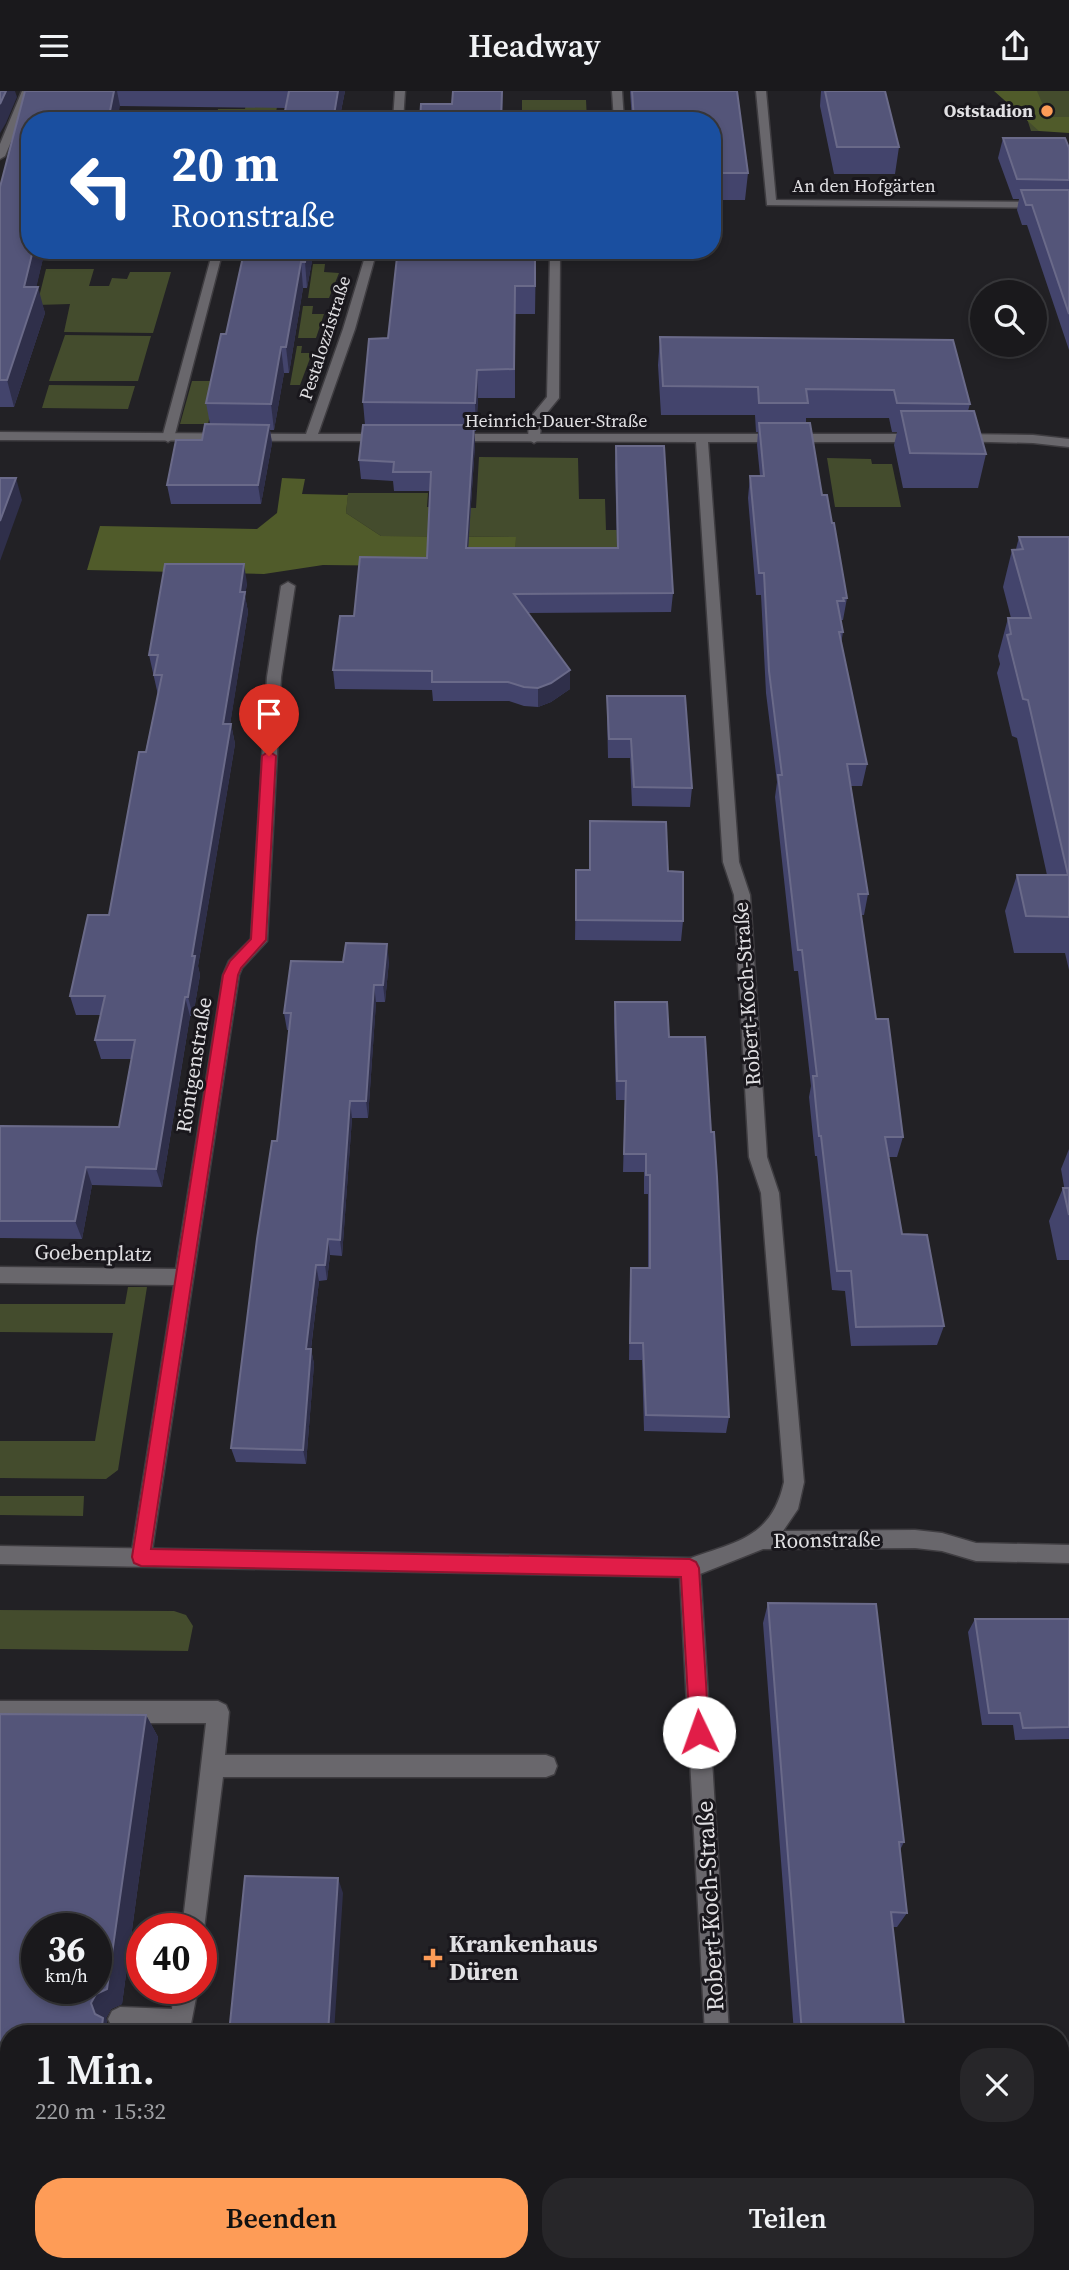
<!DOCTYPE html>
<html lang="de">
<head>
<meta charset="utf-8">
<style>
  body { margin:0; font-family:"Source Serif 4",serif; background:#272629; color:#f1f3f6; height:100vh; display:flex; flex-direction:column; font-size:26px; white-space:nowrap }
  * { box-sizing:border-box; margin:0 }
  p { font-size:23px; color:#9fa0a3 }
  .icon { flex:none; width:38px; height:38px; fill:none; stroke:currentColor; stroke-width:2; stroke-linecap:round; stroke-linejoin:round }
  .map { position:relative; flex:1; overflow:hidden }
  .drawer { position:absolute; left:0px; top:1934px; width:1069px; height:247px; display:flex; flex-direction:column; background:#1a191c; border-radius:28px 28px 0 0; box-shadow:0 4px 10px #0003,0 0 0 2px #38383b }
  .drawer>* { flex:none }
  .banner { position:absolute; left:21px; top:21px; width:700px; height:147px; border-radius:28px; box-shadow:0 4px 10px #0003,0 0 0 2px #38383b; background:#1a4fa0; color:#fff; overflow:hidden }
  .tools { position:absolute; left:970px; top:189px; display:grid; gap:14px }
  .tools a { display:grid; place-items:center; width:77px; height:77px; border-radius:50%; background:#1a191c; box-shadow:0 4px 10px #0003,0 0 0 2px #38383b; font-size:35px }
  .speed { position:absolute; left:21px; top:1822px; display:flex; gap:14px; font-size:35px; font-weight:700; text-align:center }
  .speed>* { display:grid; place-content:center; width:91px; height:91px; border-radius:50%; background:#1a191c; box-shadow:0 4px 10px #0003,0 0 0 2px #38383b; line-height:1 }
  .speed small { font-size:18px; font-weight:400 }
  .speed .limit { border:10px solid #d22; background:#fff; color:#111 }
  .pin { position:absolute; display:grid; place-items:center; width:60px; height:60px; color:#fff; margin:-72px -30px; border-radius:50% 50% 50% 0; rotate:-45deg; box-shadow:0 0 7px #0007 }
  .pin .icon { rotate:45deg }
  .me { position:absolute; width:77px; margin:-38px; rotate:357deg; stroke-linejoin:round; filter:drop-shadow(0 0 5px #0008) }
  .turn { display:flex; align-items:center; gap:24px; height:147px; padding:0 35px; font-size:32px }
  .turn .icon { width:91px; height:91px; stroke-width:2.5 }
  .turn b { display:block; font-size:49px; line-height:60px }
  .round { display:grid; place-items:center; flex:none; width:74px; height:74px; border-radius:28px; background:#272629 }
  .headline { display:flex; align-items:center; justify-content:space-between; height:119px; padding:0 35px }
  h1 { font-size:42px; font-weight:600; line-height:52px }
  .cta { display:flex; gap:14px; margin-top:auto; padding:14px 35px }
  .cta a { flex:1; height:80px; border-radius:28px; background:#fe9c57; color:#111; font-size:28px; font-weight:600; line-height:80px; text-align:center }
  .cta a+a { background:#272629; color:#f1f3f6 }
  header { display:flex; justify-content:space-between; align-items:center; height:91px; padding:0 35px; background:#1a191c; font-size:32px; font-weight:600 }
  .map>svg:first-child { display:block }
</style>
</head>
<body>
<header><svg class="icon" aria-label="menu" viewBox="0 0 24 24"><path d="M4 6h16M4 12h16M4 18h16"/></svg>Headway<svg class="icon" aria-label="share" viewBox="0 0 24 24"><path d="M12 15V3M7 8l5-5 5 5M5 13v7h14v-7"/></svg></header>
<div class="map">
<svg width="1069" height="2179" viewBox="0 0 1069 2179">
  <rect width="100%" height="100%" fill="#222125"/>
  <!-- green -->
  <path fill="#444c2d" d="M1018 0H1069V40H1031Z
    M247 7H279L274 30H215L218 18H245Z
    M522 9H586L587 30H522Z
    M313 173H325L324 181 339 182 329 207H308Z
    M46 178H94L89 195H109L112 187 127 188 130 181H171L153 242 64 241 70 213 37 214Z
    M303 215H313L312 223H324L316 247H298Z
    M65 244 151 245 138 290H49Z
    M297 255H302L301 262H312L300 294H290Z
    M192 290H218L208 333H180Z
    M49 294 135 295 128 318 42 317Z
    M479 366 578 367 579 408H605L606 439H668L670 477 515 476 516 446 381 445 346 422 348 402H428L427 416 476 417Z
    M827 367 871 368 872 373H892L901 416H835Z
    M128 1196H147L118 1379 106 1388 0 1387V1350H95L113 1242 0 1241V1213H125Z
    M0 1405H84L83 1425 0 1424Z
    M0 1519 174 1520 186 1524 193 1535 188 1560 0 1558Z"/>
  <!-- forest -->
  <path fill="#505b2a" d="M994 0H1037L1048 26H1069V42L1039 40Z
    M282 387 305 388 302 403 348 404 346 422 381 445 516 446 515 476 323 474 264 483 87 479 100 435 257 438 277 422Z"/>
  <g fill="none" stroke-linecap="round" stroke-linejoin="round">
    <!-- lane casing -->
    <g stroke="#3f3d41" stroke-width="3">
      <path id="lane" d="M612 0H622L624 30H614Z
        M213 159H223L174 347 168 351 162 347Z
        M555 161 560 164 559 307 541 329 540 348 534 352 528 348 529 328 547 306 550 164Z
        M0 1610H218L226 1614 229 1621 225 1664H546L554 1667 557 1675 554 1683 546 1686H223L204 1838 201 1846V1838H182L206 1632H0Z
        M174 1897H198L190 1938 182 1942 120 1940 112 1936 108 1928 112 1920 120 1916 172 1918Z"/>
    </g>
    <!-- street casing -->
    <g stroke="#3f3d41" stroke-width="3">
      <path id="street" d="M22 0H32L5 65 0 68V53Z
        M395 0H405L403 30H393Z
        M756 0H766L776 109 1069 111V117L767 114Z
        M367 159H377L355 238 318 343H383L389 347 387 350 0 349V341L306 343 343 238Z
        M453 343H919L925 347 919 351H708L739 771 750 804 767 1066 779 1102 804 1391 798 1418 783 1440 915 1439 942 1442 976 1452 1069 1454V1472L976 1470 942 1460 915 1457 763 1458 690 1487 683 1484 680 1477 683 1470C732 1451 771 1450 784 1391L761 1102 749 1066 734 804 723 771 696 351 449 350 447 347Z
        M957 343 1033 344 1069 348V356L1033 352 953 350 951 347Z
        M288 491 295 495 281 586 267 850 242 877 239 884 151 1466 148 1473 141 1475 134 1473 131 1466 174 1194 0 1192V1176L176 1178 223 884 229 870 251 848 267 586 281 495Z"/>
    </g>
    <!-- secondary casing -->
    <g stroke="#3f3d41" stroke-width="3">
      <path id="secondary" d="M0 1455 690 1467 697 1470 700 1477 729 1942H705L680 1486 0 1473Z
        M717 2172H743L744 2179H718Z"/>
    </g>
    <!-- lane -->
    <use href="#lane" fill="#69676c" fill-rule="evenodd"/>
    <!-- street -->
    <use href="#street" fill="#69676c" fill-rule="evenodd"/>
    <!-- secondary -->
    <use href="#secondary" fill="#69676c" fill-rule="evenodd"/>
  </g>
  <!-- wall -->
  <path fill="#43446c" d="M25 0H345L339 30H283L286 17 120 15 30 30V159H45L36 196 45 222 14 316H0V96Z
    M630 0H737L748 82 745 109H712V30H632Z
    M821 0H885L899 56 895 83H834L820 15Z
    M1003 47 1069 57V259L1027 134H1022L1017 119 1019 108H1013L998 67Z
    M314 159 307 197H303L289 282H284L274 339H270L272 352 261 413H171L167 394 202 349 210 333 206 312 249 160Z
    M536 159 535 223H515V307H478L476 340H474L475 353 468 457H617L615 374 616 355 673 502 671 521 528 522 570 579V598L551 611 538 616 524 615 509 610H433L432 599 335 598 333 579 354 525 427 467 430 400H394L393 390 361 388 359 369 365 334 363 311 388 247 406 166Z
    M660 246 970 313 968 320 986 363 978 397H903L894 354 897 341H892L889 327H806V332L822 404 832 432 847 507 843 529H841L843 541 841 553 867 673 862 695H851L868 803 864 824H861L876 928 903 1046 897 1066H889L902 1143 944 1235 937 1254 851 1255 845 1200 832 1199 817 1065H815L809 1006 811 995 798 880H794L775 706 777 691 766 602 761 504H756L748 407 750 385H760L757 354 758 341H756L755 324H661L658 274Z
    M1019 446H1069V879L1065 862H1014L1005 820 1017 784H1047L1017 647 1012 645 997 582 1000 573 998 565 1008 527H1011L1003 496 1012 459 1016 458Z
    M247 492 245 505 248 521 230 633H231L235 653 198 875 200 884 193 925H190L162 1096 92 1094 82 1148 0 1147V1035L119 1036 131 968H101L95 949 101 924H76L70 905 109 824 158 604 149 564Z
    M607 605 692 697 690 716 632 715 630 667H608L607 624Z
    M590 730 668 780 683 830 681 850 575 849 576 779H589Z
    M389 870 385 911H376L368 1027H352L342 1165 330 1164 327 1189 319 1190 311 1258 314 1273 306 1373 236 1371 231 1357 277 1050 289 939H287L284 922 343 871Z
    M615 911 669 946 711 1041 729 1326 726 1342 644 1340 642 1269H629L630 1194 631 1177H648V1103H644V1081H623L625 1009H616L614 930Z
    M1069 1058V1124L1061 1078Z
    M1063 1097 1069 1124V1169H1057L1049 1130Z
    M768 1512 904 1751 900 1759 907 1822 897 1836H893L905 1942H794L763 1532Z
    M975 1528H1069V1648L1015 1649 1013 1634H982L968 1541Z
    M0 1623 146 1624 158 1646 122 1913 111 1918 106 1927 107 1932 118 1942H9V2138L0 2137Z
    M811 2172H913L914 2179H812Z"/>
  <!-- shaded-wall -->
  <path fill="#2f2f4a" d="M6 0H15L17 6 6 32 0 42V13Z
    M114 0H117L120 15 117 30H108Z
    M338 0H345L339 30H333Z
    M502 0H503L502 30H501Z
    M33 159H45L32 215 38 196 45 222 14 316 7 289 24 196Z
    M307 159H314L307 197 305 171Z
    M301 171 303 197 289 282 286 256Z
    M281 256 284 282 274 339 271 313Z
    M477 279 478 307 476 340 475 312Z
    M269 334 272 352 261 413 258 394Z
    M474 334 475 353 467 476 466 457Z
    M16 387 22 409 0 470V430Z
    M244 473 247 492 245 505 248 521 227 653 223 633 240 501Z
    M570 579V598L551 611 538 616V597Z
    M231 633 235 653 198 875 200 884 193 925 188 906 192 865Z
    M387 853 389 870 385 911 383 894Z
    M374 894 376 911 368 1027 366 1010Z
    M185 906 190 925 162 1096 156 1078Z
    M350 1010 352 1027 342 1165 340 1149Z
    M86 1076 92 1094 82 1148 75 1130Z
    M328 1148 330 1164 327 1189 325 1174Z
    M316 1174 319 1190 309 1273 306 1258Z
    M311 1258 314 1273 306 1373 303 1359Z
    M146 1624 158 1646 122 1913 111 1918 106 1927 107 1932 118 1942H101L91 1912Z
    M338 1787 343 1802 334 1942H328Z
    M311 2172H318V2179H311Z"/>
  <!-- building -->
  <path fill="#545579" stroke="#6a6a89" stroke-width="2" fill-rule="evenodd" d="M0 0H6L0 13Z
    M25 0H114L108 30H30V159H33L24 196H38L7 289H0V96Z
    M289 0H338L333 30H283Z
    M453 0H502L501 30H420L421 13H452Z
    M632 0H737L748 82H712V30L634 29Z
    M825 0H885L899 56H837Z
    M1003 47H1065L1069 57V89L1017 88Z
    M1021 99H1069V223L1032 114H1026Z
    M250 159H307L305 171H301L286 256H281L271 313 206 312 221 243H226L244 161 249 160Z
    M407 159H535V195H515L514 278 477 279 475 312 363 311 369 248 388 247 397 166H406Z
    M660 246 953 249 970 313 897 312 894 299 806 298 808 312H759L758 296 663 295Z
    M901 320H974L986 363 910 362Z
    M759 332H810L822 404H827L832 432H834L847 507H843L844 510H837L843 541H839L867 673H847L868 803H858L876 928H888L903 1046H885L902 1143 927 1144 944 1235 856 1236 851 1180H837L821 1045H819L813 985H817L802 859H798L778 684H782L769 580 764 482H759L750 385H764Z
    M205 333 269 334 258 394H167L176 349H202Z
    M363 334H474L466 457H618L616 355H664L673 502 514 503 570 579 551 592 538 597 524 596 508 591H432V580L333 579 340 525H354L360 466 427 467 431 381H393L394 371 359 369Z
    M0 387H16L0 430Z
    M1019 446H1069V826L1026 825 1017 784H1068L1028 609 1023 608 1007 544 1011 543 1008 527H1031L1012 459 1023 458Z
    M165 473H244L240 501H245L223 633H231L192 865H195L188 906H185L156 1078 86 1076 75 1130H0V1035L119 1036 135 949H95L105 905H70L88 824H109L139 661H146L162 584H154L158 564H149Z
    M607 605H685L692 697 634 696 631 648H609Z
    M590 730 666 731 668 780 683 781V830L576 829V779H590Z
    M346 852 387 853 383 894H374L366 1010H350L340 1149 328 1148 325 1174H316L306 1258H311L303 1359 231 1357 257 1148 272 1050H277L291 922H284L291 870 343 871Z
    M615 911H667L669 946H705L711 1041H714L717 1086 729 1326 646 1324 643 1252H630L631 1177H650V1084H646V1063H624L626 990H617Z
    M1063 1097H1069V1124Z
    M768 1512 876 1513 904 1751H899L907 1822 891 1821 905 1942H802Z
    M975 1528H1069V1636L1023 1637 1020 1622H989Z
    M0 1623 146 1624 107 1898 96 1903 91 1912 95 1923 103 1927 101 1942H9V2130L0 2129ZM37 1838H96V1897H37Z
    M245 1785 338 1787 328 1942H229Z
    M206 2172H311V2179H205Z
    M587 2172H645V2179H587Z
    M820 2172H913L914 2179H820Z"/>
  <!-- route -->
  <path fill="#e11d48" stroke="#92132f" stroke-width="2" d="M269 660 276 665 266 849 241 877 238 884 151 1458 690 1468 696 1471 699 1477 709 1641 706 1648 699 1651 692 1648 690 1641 681 1486 141 1475 134 1472 132 1466 223 884 230 870 251 848 262 665Z"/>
  <!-- markers -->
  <g fill="#fe9c57" stroke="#19171c" stroke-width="2.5">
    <circle cx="1047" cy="20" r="7"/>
    <path d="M429.5 1856.5h7v7h7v7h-7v7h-7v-7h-7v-7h7z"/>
  </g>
  <g text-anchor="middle" stroke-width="6" stroke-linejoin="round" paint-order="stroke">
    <!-- far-poi labels -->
    <g font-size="18" font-weight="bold" fill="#e1e0e3" stroke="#19171c" text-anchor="end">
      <text x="1033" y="26">Oststadion</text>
    </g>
    <!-- far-street labels -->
    <g font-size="18" fill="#e1e0e3" stroke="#19171c">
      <text x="864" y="101">An den Hofgärten</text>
      <text transform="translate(325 247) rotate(-72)" y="6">Pestalozzistraße</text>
      <text x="556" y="336">Heinrich-Dauer-Straße</text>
    </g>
    <!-- street labels -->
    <g font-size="21" fill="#e1e0e3" stroke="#19171c">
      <text transform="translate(747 903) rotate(-94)" y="7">Robert-Koch-Straße</text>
      <text transform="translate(194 974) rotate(-81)" y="7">Röntgenstraße</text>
      <text transform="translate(93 1162) rotate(1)" y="7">Goebenplatz</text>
      <text transform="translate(827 1449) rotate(-1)" y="7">Roonstraße</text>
    </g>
    <!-- near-street labels -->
    <g font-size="24" fill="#e1e0e3" stroke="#19171c">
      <text transform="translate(710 1815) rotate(-93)" y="8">Robert-Koch-Straße</text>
    </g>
    <!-- near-poi labels -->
    <g font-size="24" font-weight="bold" fill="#e1e0e3" stroke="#19171c" text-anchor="start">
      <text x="449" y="1861">Krankenhaus<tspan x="449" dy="28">Düren</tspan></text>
    </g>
  </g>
</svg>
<div class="tools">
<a><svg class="icon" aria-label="search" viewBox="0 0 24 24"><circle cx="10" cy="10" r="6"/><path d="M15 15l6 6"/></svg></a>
</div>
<div class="speed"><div>36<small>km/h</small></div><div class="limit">40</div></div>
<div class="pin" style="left:269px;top:665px;background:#d93025"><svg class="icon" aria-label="arrive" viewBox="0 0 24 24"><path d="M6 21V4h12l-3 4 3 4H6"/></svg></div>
<svg class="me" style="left:699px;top:1641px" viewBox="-20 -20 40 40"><circle r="19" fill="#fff"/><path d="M0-13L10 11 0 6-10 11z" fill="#e11d48"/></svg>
<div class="banner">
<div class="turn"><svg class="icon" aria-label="left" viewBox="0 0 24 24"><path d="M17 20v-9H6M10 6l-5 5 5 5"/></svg><div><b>20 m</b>Roonstraße</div></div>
</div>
<section class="drawer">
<div class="headline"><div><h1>1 Min.</h1><p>220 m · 15:32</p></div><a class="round"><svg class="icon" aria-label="close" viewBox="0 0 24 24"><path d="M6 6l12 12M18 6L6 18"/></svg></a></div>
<div class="cta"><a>Beenden</a><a>Teilen</a></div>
</section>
</div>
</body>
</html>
